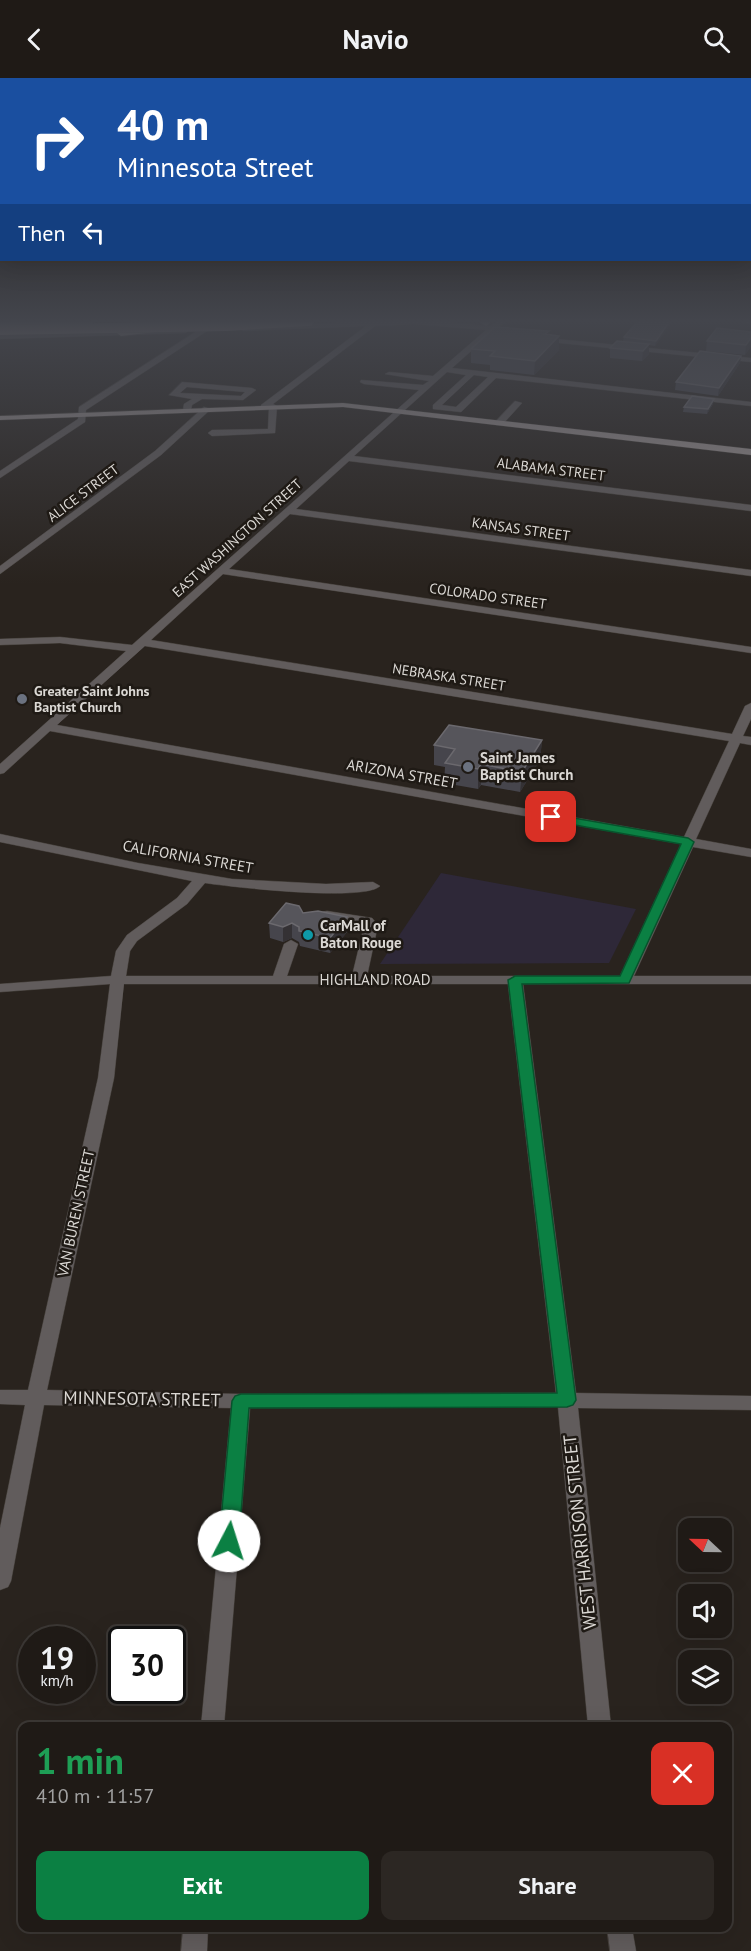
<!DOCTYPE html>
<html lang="en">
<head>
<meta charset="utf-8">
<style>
  body { margin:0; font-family:"PT Sans",sans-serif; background:#2c2723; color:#f1f3f6; height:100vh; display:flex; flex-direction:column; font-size:22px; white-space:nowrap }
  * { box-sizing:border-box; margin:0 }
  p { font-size:20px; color:#a1a1a1 }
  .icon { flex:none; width:33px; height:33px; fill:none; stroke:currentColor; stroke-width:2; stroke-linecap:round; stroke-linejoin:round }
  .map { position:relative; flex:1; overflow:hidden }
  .side { position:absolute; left:18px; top:1644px; width:714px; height:210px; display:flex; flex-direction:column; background:#1f1a16; border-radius:12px; box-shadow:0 6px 24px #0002,0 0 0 2px #3c3835 }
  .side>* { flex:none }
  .hud { position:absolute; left:0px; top:0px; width:752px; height:183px; box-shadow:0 6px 24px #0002,0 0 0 2px #3c3835; background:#1a4fa0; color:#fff; overflow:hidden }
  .needle { width:39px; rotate:292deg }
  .tools { position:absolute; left:678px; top:1440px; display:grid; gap:12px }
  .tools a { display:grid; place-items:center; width:54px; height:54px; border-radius:12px; background:#1f1a16; box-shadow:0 6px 24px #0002,0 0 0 2px #3c3835; font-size:30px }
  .speed { position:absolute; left:18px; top:1548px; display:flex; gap:12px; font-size:30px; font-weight:700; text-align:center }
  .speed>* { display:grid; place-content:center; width:78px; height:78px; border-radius:50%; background:#1f1a16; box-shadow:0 6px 24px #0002,0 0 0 2px #3c3835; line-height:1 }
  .speed small { font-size:15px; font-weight:400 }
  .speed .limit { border:3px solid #111; border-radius:9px; background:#fff; color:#111 }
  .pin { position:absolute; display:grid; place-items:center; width:51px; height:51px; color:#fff; margin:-26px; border-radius:12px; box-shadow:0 3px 9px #0006 }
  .me { position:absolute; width:66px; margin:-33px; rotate:5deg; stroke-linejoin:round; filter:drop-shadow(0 0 4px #0008) }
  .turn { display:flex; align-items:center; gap:21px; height:126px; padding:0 18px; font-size:27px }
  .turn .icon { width:78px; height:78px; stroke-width:2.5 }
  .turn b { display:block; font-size:42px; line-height:51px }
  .then { display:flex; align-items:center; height:57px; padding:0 18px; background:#0003; gap:12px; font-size:22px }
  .round { display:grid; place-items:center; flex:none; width:63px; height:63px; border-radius:12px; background:#2c2723 }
  .summary { display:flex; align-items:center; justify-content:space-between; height:102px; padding:0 18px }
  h1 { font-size:36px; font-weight:600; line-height:45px; color:#1e9e55 }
  .cta { display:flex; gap:12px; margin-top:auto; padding:12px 18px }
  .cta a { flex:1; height:69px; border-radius:12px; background:#0b8043; color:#fff; font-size:24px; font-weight:600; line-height:69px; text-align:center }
  .cta a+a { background:#2c2723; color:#f1f3f6 }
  header { display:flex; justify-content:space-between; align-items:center; height:78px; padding:0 18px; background:#1f1a16; font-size:27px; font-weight:600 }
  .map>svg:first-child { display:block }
</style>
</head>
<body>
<header><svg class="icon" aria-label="back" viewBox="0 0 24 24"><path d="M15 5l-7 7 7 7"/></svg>Navio<svg class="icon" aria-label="search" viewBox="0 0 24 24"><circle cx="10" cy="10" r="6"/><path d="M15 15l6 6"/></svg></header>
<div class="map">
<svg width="751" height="1873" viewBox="0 0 751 1873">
  <rect width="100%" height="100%" fill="#29231e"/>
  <!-- commercial -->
  <path fill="#2e2838" d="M441 795 636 831 609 885 380 886Z"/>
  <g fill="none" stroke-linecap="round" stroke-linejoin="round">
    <!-- minor casing -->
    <g stroke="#45403b" stroke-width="1">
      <path id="minor" d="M374 243H435L490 248 498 243H507L496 251 452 290 751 324V328L496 300 461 334 433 331V327L466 297 447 294 354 378 751 427V433L349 383 296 431 751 492V498L290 436 229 491 751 569V575L223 496 151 562 732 656 745 628 751 625V641L743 658 751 659V667L740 665 696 761 751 771V779L693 769 634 898H751V906H523L576 1315 751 1318V1332L578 1330 611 1648H588L558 1329 250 1330 224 1648H201L231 1330 44 1327 11 1503 8 1509 0 1512V1450L25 1327 0 1326V1312H28L98 1000 110 906 0 914V906L111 898 116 873 127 857 177 820 192 803 0 764V756L138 785 232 801 326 806 373 804 380 808C364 824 232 809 205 805L187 826 137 863 130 873 126 898H273L284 866 291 862 298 866 287 898H352L364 848 322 840 320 837 322 834 327 833 372 840 378 847 367 898H620L681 766 50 653 4 695 0 696V686L126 573 60 565 0 567V561L60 559 132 567 419 312 364 306 360 304 361 302 423 307 429 303 385 296 389 294 433 298 486 252 414 246 375 248 273 326 277 328 275 355 212 358 208 355 212 352 268 351 269 329 261 331V327L366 248 243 253 240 249ZM474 297 488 299 456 329 442 327ZM145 568 729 663 684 759 57 647ZM124 906H508L556 1315 241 1316 47 1312 114 1000Z
        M739 243H751V246Z
        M189 251 186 255 0 261V257Z
        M200 251 207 253 86 332 85 344 0 400V393L78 341 79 329Z
        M536 259 751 280V284L539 263Z
        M182 304 252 310 256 312 243 322 202 321 192 327 191 332 187 334 183 332 184 326 192 321 169 317ZM187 309 245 314 241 318 180 315Z
        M515 323 522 325 502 347H496V343Z
        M204 329 211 331 161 377 0 496V488L155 373Z
        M183 1850H208L207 1873H181Z
        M607 1850H632L636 1873H610Z"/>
    </g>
    <!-- major casing -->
    <g stroke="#45403b" stroke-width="1">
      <path id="major" d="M343 325 751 371V377L343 329 0 342V338Z"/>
    </g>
    <!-- highway casing -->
    <g stroke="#45403b" stroke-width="2">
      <path id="highway" d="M95 243 91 246 0 250V244Z
        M478 243H489L490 245 486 248Z
        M152 249 156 252 155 254 121 258 117 255 121 252Z"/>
    </g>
    <!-- minor -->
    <use href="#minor" fill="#615c5c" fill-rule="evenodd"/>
    <!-- major -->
    <use href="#major" fill="#9d9493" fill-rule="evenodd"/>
    <!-- highway -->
    <use href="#highway" fill="#b5aaa8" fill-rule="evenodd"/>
    <!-- highway-bridge casing -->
    <g stroke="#45403b" stroke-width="10" stroke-linecap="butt">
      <path id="highway-bridge" d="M0 252 226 248 309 243"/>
    </g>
    <!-- highway-bridge -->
    <use href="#highway-bridge" stroke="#b5aaa8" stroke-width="10"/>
  </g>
  <!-- wall -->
  <path fill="#46454c" d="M638 243H673L655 268 649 267V276L642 283 610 280V270L623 263 624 259Z
    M751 254V268L745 277 706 273 707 263Z
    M471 271 559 272 534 297 490 292V287L471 285Z
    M741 278 740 285 718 318 675 312 676 304Z
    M714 321 713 326 707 336 683 334 684 329Z
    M542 662 540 682 520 714 481 707 478 711 444 705 445 689 434 687V667Z
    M303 835 347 854 330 875 300 868 299 864 292 860 283 864 270 860 269 845Z"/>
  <!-- shaded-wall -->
  <path fill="#343134" d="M670 243H673L655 268 656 263Z
    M559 258V272L534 297 535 283Z
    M751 260V268L745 277 746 267Z
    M649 266V276L642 283 643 273Z
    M741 278 740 285 718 318 719 310Z
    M714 321 713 326 707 336 708 331Z
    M542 662 540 682 520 714 522 694Z
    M481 686V707L478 711V691Z
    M347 839V854L330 875V860Z
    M292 845V860L283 864V849Z"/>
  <!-- building -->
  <path fill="#56555b" stroke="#6b696e" stroke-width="1.5" d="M638 243H670L656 263 624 259Z
    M495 249 549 253 545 256 559 258 535 283 490 278 495 273 471 271Z
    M717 250 751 254V260L746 267 707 263Z
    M617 263 649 266 643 273 610 270Z
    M700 273 741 278 719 310 676 304Z
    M692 318 714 321 708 331 684 329Z
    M449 647 542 662 522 694 481 686 478 691 445 685 455 671 434 667Z
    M286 825 299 828 303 835 318 833 347 839 330 860 299 853V849L292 845 283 849 269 845Z"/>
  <!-- sky -->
  <linearGradient id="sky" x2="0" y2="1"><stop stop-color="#171310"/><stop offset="0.48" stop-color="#43454c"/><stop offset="1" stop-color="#43454c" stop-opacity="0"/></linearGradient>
  <rect width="751" height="506" fill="url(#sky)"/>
  <!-- route -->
  <path fill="#0b8043" stroke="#07532c" stroke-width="1.5" d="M551 736 688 760 694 764 629 905 522 906 576 1322 573 1327 567 1329 249 1330 239 1463 236 1468 229 1471 222 1468 219 1463 232 1323 235 1318 241 1316 557 1315 508 902 515 898H620L681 766 547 742V737Z"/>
  <!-- markers -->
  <g fill="#6b7280" stroke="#1f1a15" stroke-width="2">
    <circle cx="22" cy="621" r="6"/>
    <circle cx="468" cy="689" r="6"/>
  </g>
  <circle fill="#0f9aa8" stroke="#1f1a15" stroke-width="2" cx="308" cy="857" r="6"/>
  <g text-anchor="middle" stroke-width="5" stroke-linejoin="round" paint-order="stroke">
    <!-- far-street labels -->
    <g font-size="14" fill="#dbd8d4" stroke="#1f1a15">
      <text transform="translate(551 391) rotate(7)" y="5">ALABAMA STREET</text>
      <text transform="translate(83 415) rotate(-37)" y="5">ALICE STREET</text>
      <text transform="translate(521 451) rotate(8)" y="5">KANSAS STREET</text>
      <text transform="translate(237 460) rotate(-42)" y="5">EAST WASHINGTON STREET</text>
      <text transform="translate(488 518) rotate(8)" y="5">COLORADO STREET</text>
      <text transform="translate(449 599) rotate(9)" y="5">NEBRASKA STREET</text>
    </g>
    <!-- far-poi labels -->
    <g font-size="14" font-weight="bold" fill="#dbd8d4" stroke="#1f1a15" text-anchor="start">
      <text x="34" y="618">Greater Saint Johns<tspan x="34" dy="16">Baptist Church</tspan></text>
    </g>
    <!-- poi labels -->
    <g font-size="15" font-weight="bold" fill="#dbd8d4" stroke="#1f1a15" text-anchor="start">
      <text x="480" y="685">Saint James<tspan x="480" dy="17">Baptist Church</tspan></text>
      <text x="320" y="853">CarMall of<tspan x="320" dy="17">Baton Rouge</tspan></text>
    </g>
    <!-- street labels -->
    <g font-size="15" fill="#dbd8d4" stroke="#1f1a15">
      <text transform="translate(402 696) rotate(10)" y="5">ARIZONA STREET</text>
      <text transform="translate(188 779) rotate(10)" y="5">CALIFORNIA STREET</text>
      <text x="375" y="907">HIGHLAND ROAD</text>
      <text transform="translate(76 1135) rotate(-78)" y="5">VAN BUREN STREET</text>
    </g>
    <!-- near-street labels -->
    <g font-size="18" fill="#dbd8d4" stroke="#1f1a15">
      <text transform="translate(142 1321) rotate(1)" y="6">MINNESOTA STREET</text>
      <text transform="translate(580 1454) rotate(-96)" y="6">WEST HARRISON STREET</text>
    </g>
  </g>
</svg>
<div class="tools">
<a><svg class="needle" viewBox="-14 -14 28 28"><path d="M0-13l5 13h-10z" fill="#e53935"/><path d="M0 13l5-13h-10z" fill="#a1a1a1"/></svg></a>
<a><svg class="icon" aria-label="sound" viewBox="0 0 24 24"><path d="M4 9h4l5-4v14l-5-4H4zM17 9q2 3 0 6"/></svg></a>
<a><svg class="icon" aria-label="layers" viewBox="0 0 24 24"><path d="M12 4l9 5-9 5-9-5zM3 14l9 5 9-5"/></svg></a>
</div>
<div class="speed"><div>19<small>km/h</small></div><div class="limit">30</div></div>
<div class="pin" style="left:551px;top:739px;background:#d93025"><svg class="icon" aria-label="arrive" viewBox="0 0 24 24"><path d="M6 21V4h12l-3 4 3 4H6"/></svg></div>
<svg class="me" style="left:229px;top:1463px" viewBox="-20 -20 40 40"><circle r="19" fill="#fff"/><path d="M0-13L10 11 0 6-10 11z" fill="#0b8043"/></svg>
<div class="hud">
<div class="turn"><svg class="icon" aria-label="right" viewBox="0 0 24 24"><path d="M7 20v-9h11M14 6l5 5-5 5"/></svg><div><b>40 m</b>Minnesota Street</div></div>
<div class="then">Then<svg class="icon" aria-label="left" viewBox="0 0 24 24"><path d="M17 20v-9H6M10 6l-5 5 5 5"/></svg></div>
</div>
<section class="side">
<div class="summary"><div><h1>1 min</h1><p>410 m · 11:57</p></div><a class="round" style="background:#d93025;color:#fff"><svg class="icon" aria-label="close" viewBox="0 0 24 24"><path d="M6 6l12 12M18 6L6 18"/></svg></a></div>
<div class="cta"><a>Exit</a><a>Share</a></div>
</section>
</div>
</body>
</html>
